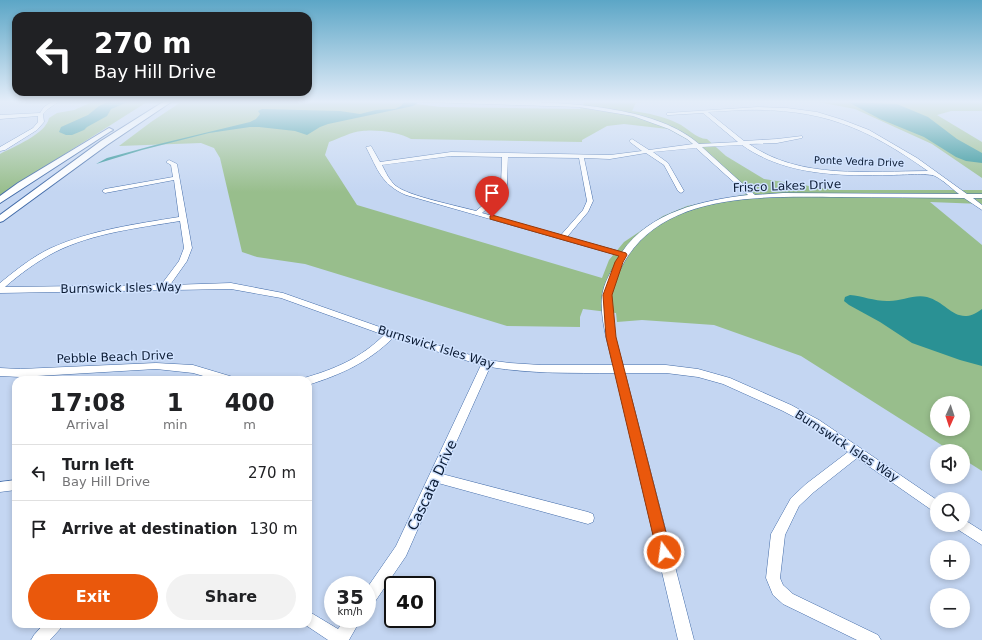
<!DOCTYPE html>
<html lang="en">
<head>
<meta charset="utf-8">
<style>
  body { margin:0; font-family:"DejaVu Sans",sans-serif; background:#f2f2f2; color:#202124; height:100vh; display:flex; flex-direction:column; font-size:15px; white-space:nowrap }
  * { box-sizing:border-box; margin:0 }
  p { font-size:13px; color:#757577 }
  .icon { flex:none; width:22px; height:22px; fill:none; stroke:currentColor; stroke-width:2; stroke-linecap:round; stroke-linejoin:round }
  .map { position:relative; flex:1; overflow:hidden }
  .drawer { position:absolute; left:12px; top:376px; width:300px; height:252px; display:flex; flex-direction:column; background:#fff; border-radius:12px; box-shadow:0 2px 6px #0003 }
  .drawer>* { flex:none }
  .hud { position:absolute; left:12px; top:12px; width:300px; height:84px; border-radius:12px; box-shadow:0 2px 6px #0003; background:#202124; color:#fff; overflow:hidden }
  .needle { width:26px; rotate:183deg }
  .tools { position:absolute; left:930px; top:396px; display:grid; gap:8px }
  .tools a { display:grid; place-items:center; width:40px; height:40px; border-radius:50%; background:#fff; box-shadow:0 2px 6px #0003; font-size:20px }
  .speed { position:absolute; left:324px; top:576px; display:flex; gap:8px; font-size:20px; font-weight:700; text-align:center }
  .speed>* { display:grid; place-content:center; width:52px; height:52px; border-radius:50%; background:#fff; box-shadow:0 2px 6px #0003; line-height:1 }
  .speed small { font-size:10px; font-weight:400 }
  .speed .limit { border:2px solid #111; border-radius:6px; background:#fff; color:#111 }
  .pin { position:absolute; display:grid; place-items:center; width:34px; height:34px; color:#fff; margin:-41px -17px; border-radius:50% 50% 50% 0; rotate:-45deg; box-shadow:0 0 4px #0007 }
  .pin .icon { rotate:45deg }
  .me { position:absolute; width:44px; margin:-22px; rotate:346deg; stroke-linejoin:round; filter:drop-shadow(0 0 3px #0008) }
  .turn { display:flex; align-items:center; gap:14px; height:84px; padding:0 16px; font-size:18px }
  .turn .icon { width:52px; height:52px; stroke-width:2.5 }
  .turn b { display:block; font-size:28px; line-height:34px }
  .eta { display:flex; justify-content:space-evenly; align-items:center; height:68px; text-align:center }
  .eta b { font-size:24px; font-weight:600; line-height:28px }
  .primary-button { display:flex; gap:8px; margin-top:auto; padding:8px 16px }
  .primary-button a { flex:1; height:46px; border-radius:24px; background:#ea580c; color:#fff; font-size:16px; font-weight:600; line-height:46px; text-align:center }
  .primary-button a+a { background:#f2f2f2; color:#202124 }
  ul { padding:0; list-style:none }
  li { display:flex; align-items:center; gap:12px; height:56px; padding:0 16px; border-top:1px solid #e0e0e0 }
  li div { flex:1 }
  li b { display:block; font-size:15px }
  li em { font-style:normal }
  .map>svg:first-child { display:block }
</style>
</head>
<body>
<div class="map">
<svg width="982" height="640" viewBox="0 0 982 640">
  <rect width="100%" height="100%" fill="#c4d6f2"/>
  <!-- green -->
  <path fill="#98be8c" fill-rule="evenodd" d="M92 102H147L41 169 0 197V154C13 147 46 134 49 118L57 113 74 110Z
    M181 102H399L441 107 580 109 585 102H642L636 103 632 111C647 113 663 116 677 123 687 127 696 139 707 139L726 156 764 179 835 190H982V204L930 202 982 245V471L963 459V451H951L801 356 714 325 642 320 617 322 616 313 583 309 580 317V327L507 326 305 264 257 257 242 252 220 158 214 148 201 143 119 146 151 122ZM624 124 668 129 688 140 747 194 687 206 663 216 624 242 609 260 602 278 357 205 325 155 329 142C340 138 351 132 362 131 374 129 401 132 411 139L582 142V140L607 126ZM937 403H963V429H937Z
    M818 102H982V111H951L937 115 982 142V178L932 144 855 109Z"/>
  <!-- water -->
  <path fill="#2a9194" d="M107 102H128L111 109 107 116 87 127 84 130 72 135H66L59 132 61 127 88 115 99 106Z
    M404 102H419L413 106 328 124 320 127 307 135 295 131 259 127H250L209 133 142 150 96 164 107 158 155 145 250 122 256 119 260 114 258 111 262 109 340 111 360 114 376 110 395 109 401 106Z
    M848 102 897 104 928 117 957 139 982 153V163L966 161 956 157 924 137 880 119Z
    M850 295C862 296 874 301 887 301 900 302 913 294 927 297 949 303 957 328 982 309V366L960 360 912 343 880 322 849 305 844 301 845 297Z"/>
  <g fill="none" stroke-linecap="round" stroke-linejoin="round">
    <!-- minor casing -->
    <g stroke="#436ca9" stroke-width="1">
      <path id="minor" d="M52 102H58L48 109 43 114 44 122 37 130 5 150 0 151V147L33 128 38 122V116L0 119V115L40 113 44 107Z
        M423 102C497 102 642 93 699 144L738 142 703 113 669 115H667V113L758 107 787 108 817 112 843 120 869 130 917 158 967 194H982V198H973L982 205V210L964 198C923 198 882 197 840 197 767 197 662 190 622 266 618 275 612 284 611 294 609 318 617 343 623 365H666L698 369 730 378 791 405 819 420 937 500V513L933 511 857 458 814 492 799 506 785 535 780 578 783 585 793 594 878 635 881 640H857L783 604 773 595 766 578 771 534 791 498 806 484 848 452 811 426 783 411 723 384 698 377 666 373H625L694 640H678L615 373C573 373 531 374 490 367L442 474 588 512 593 514 594 518 593 522 588 524 438 483 406 556 372 606 367 608V588L396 546 481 365 393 338C367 363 342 374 308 385V380H303L304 378C335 369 361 358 384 335L281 298 231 289 0 293V283C16 270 32 257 51 248 91 230 136 224 179 217L174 180 105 193 102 191 105 189 173 177 171 165 166 162 169 160 177 164 192 248 187 261 170 285 231 283 283 293 394 332 487 360 510 363 541 365H613C608 344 598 312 603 291 606 278 614 267 620 256L406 195C381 184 378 170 366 147L371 146 380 162 451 152 610 155 642 151 630 142 629 141 632 139 649 150 693 144 687 139 669 129 633 116 579 107ZM743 110C821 108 866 127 928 171 870 171 800 180 749 144L777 143 802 138V136L777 139 744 141 708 112ZM742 145C785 176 841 176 892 175 900 175 929 173 935 176 943 180 951 188 959 194L783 193 755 195 702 147ZM696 148 748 195C703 200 649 212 622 252L567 237 588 212 593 201 584 158 610 159 646 153 664 165 678 191 681 193 684 191 668 163 653 152ZM451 156 502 157 501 185 499 192 476 211C458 206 408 196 396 186 389 180 386 173 382 165ZM508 157 579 158 587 201 583 210 561 235 482 213 505 193 507 185ZM180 221 184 248 179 261 161 285 5 287C20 274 36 262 55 252 93 233 138 228 180 221Z
        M156 363 193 365 233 377 234 380H217L193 373 156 369 20 377 0 376V368L20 369Z
        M16 480V490L0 492V482Z
        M963 519 982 531V545L957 529 955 525H963Z
        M308 611 338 629 345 619H361L349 640H328L304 624H308Z
        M44 624H62L60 629 50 640H31L34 635Z"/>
    </g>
    <!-- major casing -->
    <g stroke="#436ca9" stroke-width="2">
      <path id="major" d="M163 102H171L107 145 3 221 0 222V215L101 141Z
        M109 128 113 130 111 131 0 203V196L18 183Z"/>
    </g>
    <!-- minor -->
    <use href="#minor" fill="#fff" fill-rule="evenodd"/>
    <!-- major -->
    <use href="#major" fill="#fff" fill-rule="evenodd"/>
  </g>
  <!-- sky -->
  <linearGradient id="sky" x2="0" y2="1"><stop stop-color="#5ca6c6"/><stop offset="0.53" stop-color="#e4edf9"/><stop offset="1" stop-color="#e4edf9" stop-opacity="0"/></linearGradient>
  <rect width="982" height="192" fill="url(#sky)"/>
  <!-- route -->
  <path fill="#ea580c" stroke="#983908" d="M492 215 626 253 627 255 623 262 612 295 616 337 671 552 669 557 664 559 659 557 657 552 606 337 603 295 615 262 619 256 490 219V216Z"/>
  <g text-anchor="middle" stroke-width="3" stroke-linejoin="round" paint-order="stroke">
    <!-- far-street labels -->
    <g font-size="10" fill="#0b1b34" stroke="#d1e3ff">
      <text transform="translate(859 161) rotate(2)" y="4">Ponte Vedra Drive</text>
    </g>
    <!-- street labels -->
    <g font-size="12" fill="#0b1b34" stroke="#d1e3ff">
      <text transform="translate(787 186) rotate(-2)" y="4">Frisco Lakes Drive</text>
      <text transform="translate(121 288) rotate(-1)" y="4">Burnswick Isles Way</text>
      <text transform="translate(436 347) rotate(17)" y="4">Burnswick Isles Way</text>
      <text transform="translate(115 357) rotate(-2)" y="4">Pebble Beach Drive</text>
      <text transform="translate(847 446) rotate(33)" y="4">Burnswick Isles Way</text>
    </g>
    <!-- near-street labels -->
    <g font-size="14" fill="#0b1b34" stroke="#d1e3ff">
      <text transform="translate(432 485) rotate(-65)" y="5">Cascata Drive</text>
    </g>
  </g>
</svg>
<div class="tools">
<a><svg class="needle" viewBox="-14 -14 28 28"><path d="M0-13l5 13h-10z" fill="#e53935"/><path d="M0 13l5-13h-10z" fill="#757577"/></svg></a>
<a><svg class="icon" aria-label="sound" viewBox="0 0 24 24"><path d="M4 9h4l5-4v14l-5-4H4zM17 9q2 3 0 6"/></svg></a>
<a><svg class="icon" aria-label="search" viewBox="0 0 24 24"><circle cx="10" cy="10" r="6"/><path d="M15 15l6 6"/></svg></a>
<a>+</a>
<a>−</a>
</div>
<div class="speed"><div>35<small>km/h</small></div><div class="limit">40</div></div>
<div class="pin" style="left:492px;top:217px;background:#d93025"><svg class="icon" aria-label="arrive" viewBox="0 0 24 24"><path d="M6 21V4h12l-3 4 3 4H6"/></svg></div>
<svg class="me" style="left:664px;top:552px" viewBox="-20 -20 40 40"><circle r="17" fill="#ea580c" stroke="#fff" stroke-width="3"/><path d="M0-11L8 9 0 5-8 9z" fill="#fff"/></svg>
<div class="hud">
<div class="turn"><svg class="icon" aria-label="left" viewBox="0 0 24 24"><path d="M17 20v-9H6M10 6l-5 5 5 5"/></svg><div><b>270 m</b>Bay Hill Drive</div></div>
</div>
<section class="drawer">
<div class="eta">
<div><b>17:08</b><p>Arrival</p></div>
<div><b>1</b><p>min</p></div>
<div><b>400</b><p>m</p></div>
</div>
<ul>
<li><svg class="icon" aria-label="left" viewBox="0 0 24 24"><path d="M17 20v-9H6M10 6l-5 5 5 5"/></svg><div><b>Turn left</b><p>Bay Hill Drive</p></div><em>270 m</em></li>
<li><svg class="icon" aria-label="arrive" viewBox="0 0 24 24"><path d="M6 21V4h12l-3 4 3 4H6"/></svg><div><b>Arrive at destination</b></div><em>130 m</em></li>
</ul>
<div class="primary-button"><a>Exit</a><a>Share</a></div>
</section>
</div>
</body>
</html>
